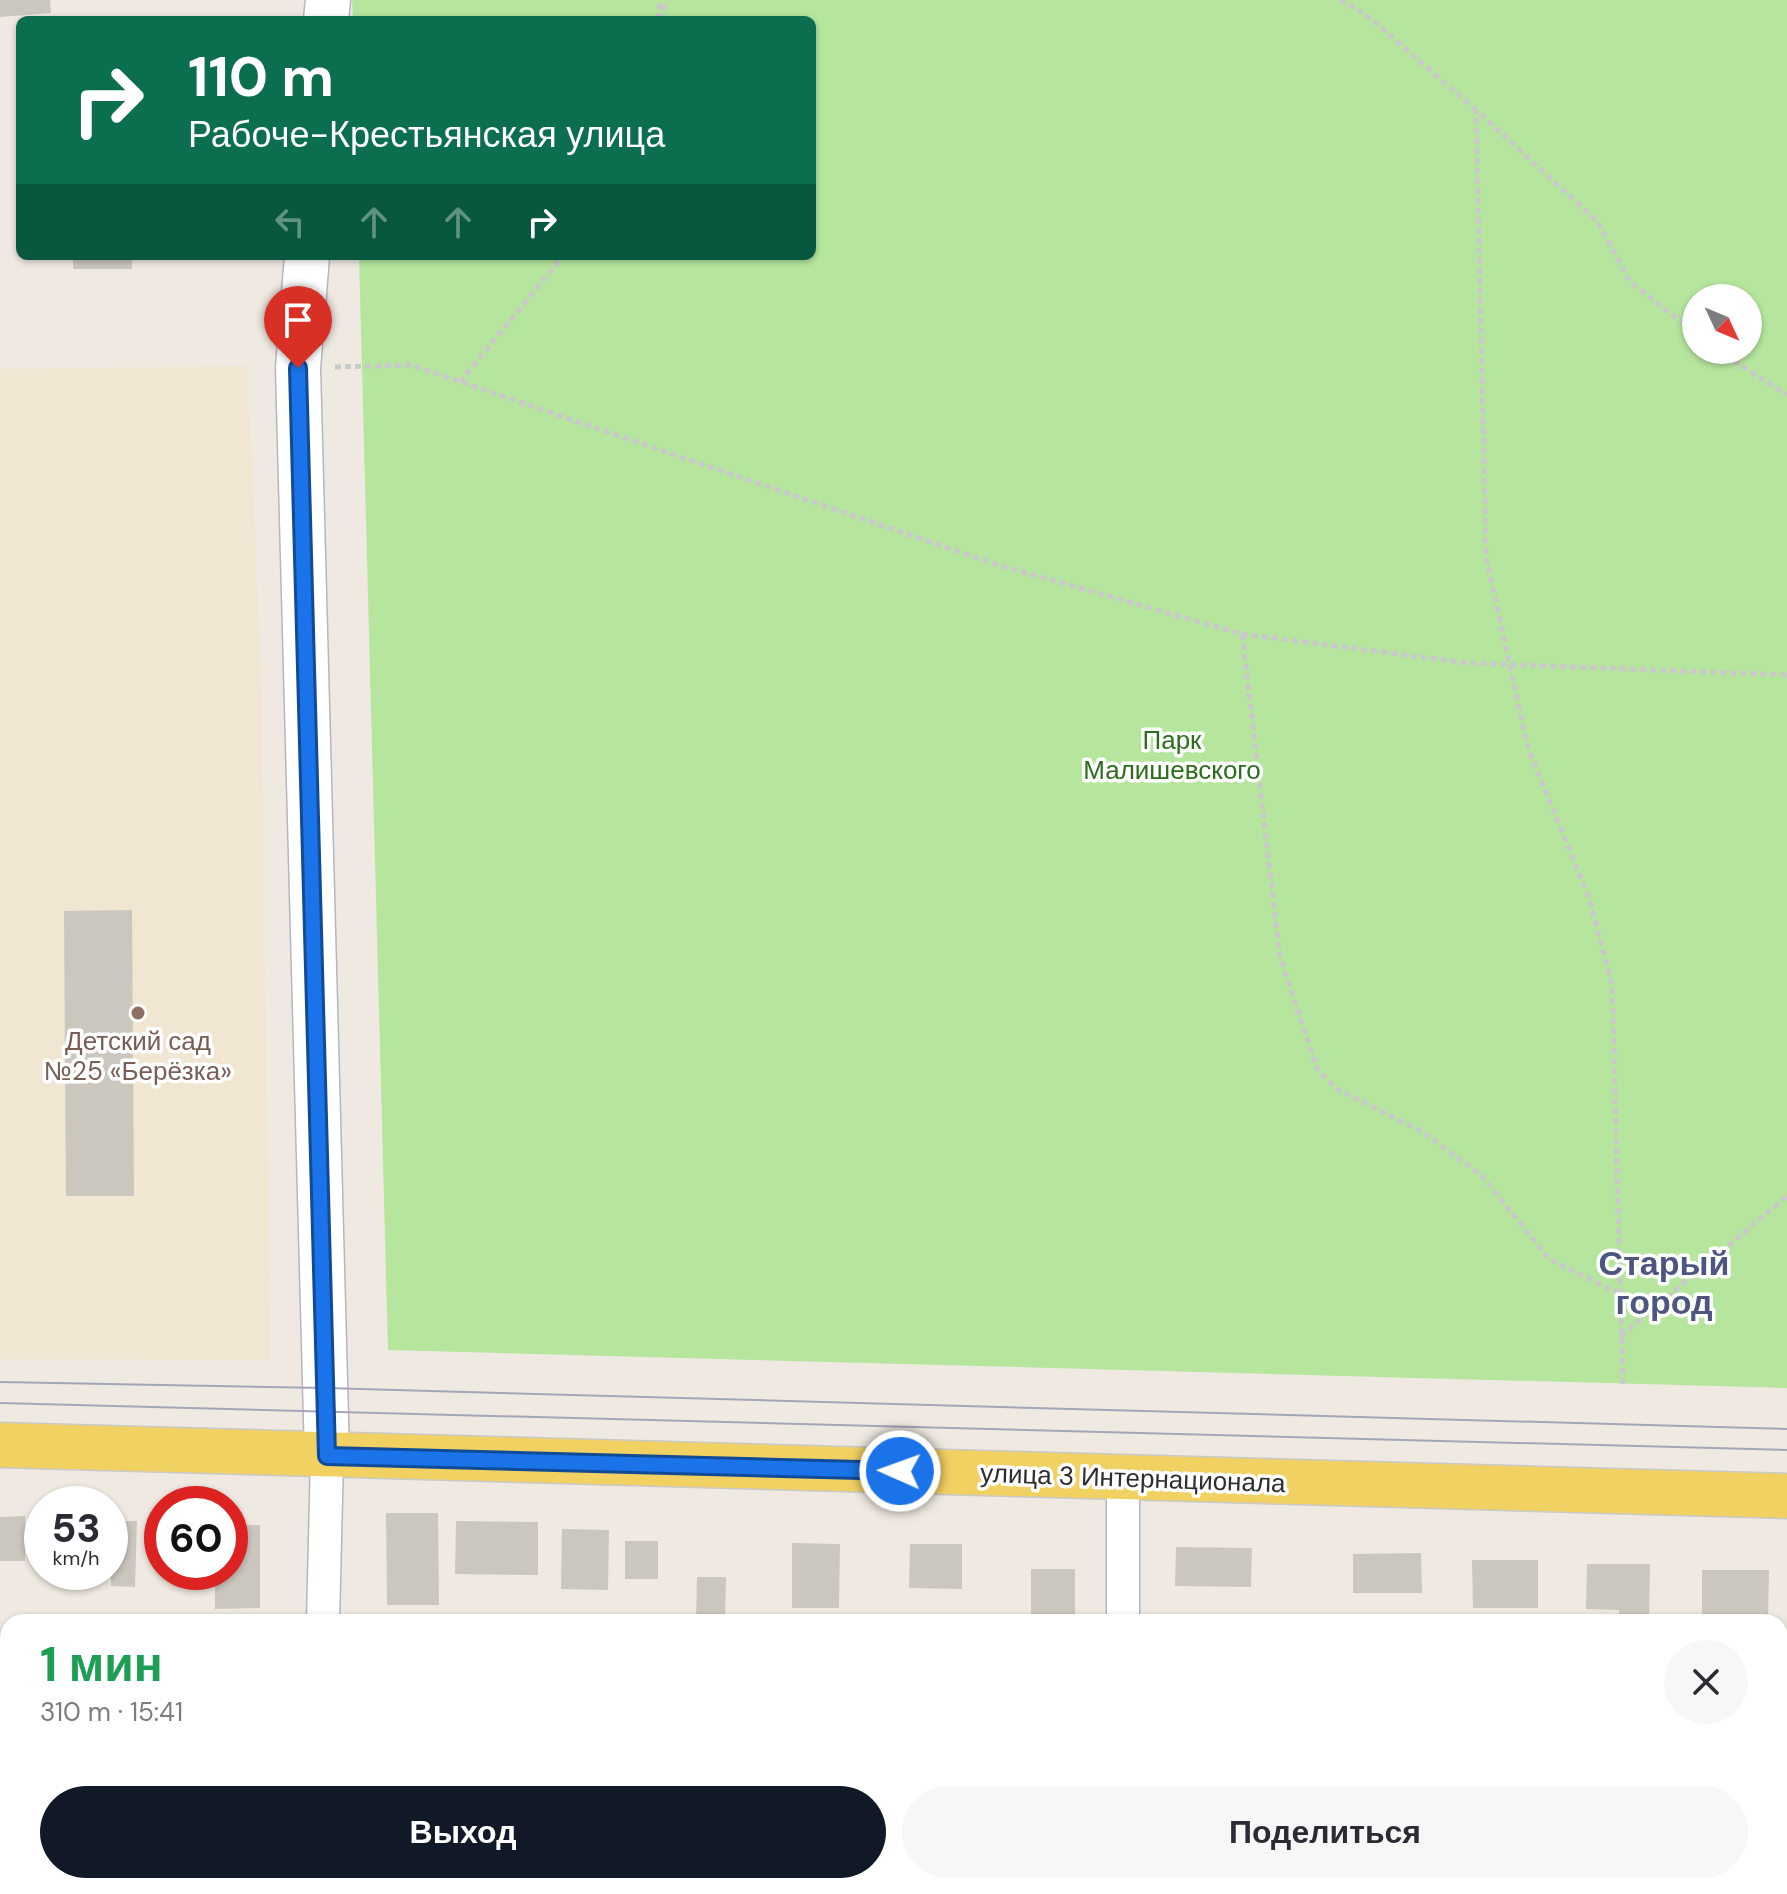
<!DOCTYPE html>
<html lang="ru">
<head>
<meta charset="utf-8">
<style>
  body { margin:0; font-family:"DM Sans",sans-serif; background:#f7f7f7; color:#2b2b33; height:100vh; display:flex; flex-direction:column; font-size:30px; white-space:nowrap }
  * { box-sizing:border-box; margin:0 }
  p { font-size:26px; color:#7c7c81 }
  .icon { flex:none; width:44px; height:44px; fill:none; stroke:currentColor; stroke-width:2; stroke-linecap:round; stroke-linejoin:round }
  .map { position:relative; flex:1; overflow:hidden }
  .drawer { position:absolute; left:0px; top:1614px; width:1788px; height:280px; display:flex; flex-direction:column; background:#fff; border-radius:24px 24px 0 0; box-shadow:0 2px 6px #0004 }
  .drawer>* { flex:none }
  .banner { position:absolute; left:16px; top:16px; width:800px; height:244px; border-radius:12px; box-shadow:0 2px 6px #0004; background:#0b6e4f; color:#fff; overflow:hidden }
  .needle { width:52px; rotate:134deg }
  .controls { position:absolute; left:1682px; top:284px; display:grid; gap:16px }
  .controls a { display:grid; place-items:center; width:80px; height:80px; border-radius:50%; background:#fff; box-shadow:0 2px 6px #0004; font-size:40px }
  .speed { position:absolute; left:24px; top:1486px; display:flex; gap:16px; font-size:40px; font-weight:700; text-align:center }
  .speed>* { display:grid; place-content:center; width:104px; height:104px; border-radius:50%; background:#fff; box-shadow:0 2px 6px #0004; line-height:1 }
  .speed small { font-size:20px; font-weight:400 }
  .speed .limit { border:12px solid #d22; background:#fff; color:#111 }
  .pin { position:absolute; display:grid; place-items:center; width:68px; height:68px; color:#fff; margin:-82px -34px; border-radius:50% 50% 50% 0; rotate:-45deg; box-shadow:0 0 8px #0007 }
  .pin .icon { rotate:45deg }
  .me { position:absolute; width:88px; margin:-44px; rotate:272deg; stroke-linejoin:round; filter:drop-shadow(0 0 6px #0008) }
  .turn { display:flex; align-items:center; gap:28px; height:168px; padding:0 40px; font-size:36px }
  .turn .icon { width:104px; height:104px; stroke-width:2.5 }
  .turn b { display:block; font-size:56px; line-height:68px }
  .lanes { display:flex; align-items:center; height:76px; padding:0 40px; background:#0003; justify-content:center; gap:40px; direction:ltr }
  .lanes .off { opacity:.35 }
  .round { display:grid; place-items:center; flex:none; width:84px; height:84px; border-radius:42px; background:#f7f7f7 }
  .overview { display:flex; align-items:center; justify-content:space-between; height:136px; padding:0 40px }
  h1 { font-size:48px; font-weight:700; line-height:60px; color:#1e9e55 }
  .button { display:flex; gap:16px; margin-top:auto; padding:16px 40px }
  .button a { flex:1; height:92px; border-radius:48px; background:#111827; color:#fff; font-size:32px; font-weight:700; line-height:92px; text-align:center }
  .button a+a { background:#f7f7f7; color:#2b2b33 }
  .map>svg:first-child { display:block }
</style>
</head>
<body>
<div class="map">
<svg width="1787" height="1894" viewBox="0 0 1787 1894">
  <rect width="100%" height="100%" fill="#efe9e1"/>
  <!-- education -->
  <path fill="#f0e6d1" d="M247 366 261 666 270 1360 0 1359V369Z"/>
  <!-- green -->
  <path fill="#b6e59e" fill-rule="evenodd" d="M352 0H1787V1388L388 1350 359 256H812V20H353ZM1696 298H1748V350H1696Z"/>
  <!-- building -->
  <path fill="#cbc7bf" d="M0 0H50L51 13 0 17Z
    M73 256H132V269H73Z
    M132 910 134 1196H66L64 911Z
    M386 1513H438L439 1605H387Z
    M25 1516V1561H0V1517Z
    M110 1521H137L135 1587 111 1586Z
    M456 1521 538 1522V1575L455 1574Z
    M230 1525H260V1608L215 1609V1572H230Z
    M562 1529 609 1530 608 1590 561 1589Z
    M625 1541H658V1579H625Z
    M792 1543 840 1544 839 1608H792Z
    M910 1544H962V1589L909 1588Z
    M1176 1547 1252 1548 1251 1587 1175 1586Z
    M1421 1553 1422 1593H1353V1554Z
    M1472 1560H1538V1608H1473Z
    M1587 1564H1650L1649 1622H1619V1610L1586 1609Z
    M1031 1569H1075V1622H1031Z
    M1702 1570H1769L1768 1620 1702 1619Z
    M697 1577H726L725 1620H696Z
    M8 1856V1886H33L34 1894H0V1857Z
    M61 1886H157V1894H61Z
    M202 1886H261L262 1894H202Z
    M379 1886H421V1894H379Z
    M544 1886H600V1894H544Z
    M625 1886H661V1894H625Z
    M686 1886H723V1894H686Z
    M815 1886H841L842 1894H780L815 1890Z
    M895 1886H968V1894H895Z
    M1181 1886H1219V1894H1181Z
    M1301 1886H1340V1894H1301Z
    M1378 1886H1411V1894H1378Z
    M1487 1886H1537L1536 1894H1487Z
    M1623 1886H1652L1653 1894H1623Z
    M1080 1888V1894H1041V1889Z
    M1555 1888H1595V1894H1554Z"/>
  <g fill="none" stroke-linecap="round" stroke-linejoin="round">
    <!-- minor casing -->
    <g stroke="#b4b7c1" stroke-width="35">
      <path id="minor" d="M1123 1478V1622
        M323 1622 327 1456
        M1124 1886V1894
        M317 1894V1886"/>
    </g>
    <!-- secondary casing -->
    <g stroke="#b4b7c1" stroke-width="47">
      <path id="secondary" d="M326 20 328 0
        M307 256 298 368 327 1456"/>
    </g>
    <!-- primary casing -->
    <g stroke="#c9c9c9" stroke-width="47">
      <path id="primary" d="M0 1445 1787 1496"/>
    </g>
    <!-- path -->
    <path stroke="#c9c9c9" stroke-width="5" stroke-dasharray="6 4" stroke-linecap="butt" d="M1340 0 1365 14 1476 110
      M658 19 660 0
      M661 20 666 0
      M1717 350 1787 395
      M335 367 411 365 995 564 1242 634 1468 663 1787 675
      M460 382 563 256
      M1242 634 1280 957 1318 1071 1337 1089 1421 1131 1481 1175 1549 1259 1620 1294
      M1621 1336 1787 1196
      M1623 1384 1612 984 1589 898 1528 748 1486 557 1476 110 1598 222 1630 282 1696 333"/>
    <!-- minor -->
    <use href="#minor" stroke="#fff" stroke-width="32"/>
    <!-- secondary -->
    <use href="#secondary" stroke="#fff" stroke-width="44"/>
    <!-- primary -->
    <use href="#primary" stroke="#f2d163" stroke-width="44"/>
    <!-- tram -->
    <path stroke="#a3a6b8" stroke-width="2" d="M0 1382 325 1388 1787 1429
      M0 1403 1787 1450"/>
  </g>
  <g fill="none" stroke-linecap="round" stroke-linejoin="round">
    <!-- route casing -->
    <g stroke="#114b97" stroke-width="20">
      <path id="route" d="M298 368 327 1456 900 1471"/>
    </g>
    <!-- route -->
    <use href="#route" stroke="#1a73e8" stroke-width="14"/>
  </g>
  <!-- markers -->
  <circle fill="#8d6e63" stroke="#fff" stroke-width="3" cx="138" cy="1013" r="8"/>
  <g text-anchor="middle" stroke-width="7" stroke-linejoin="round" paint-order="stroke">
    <!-- park labels -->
    <g font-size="26" fill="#2c6e1b" stroke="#fff">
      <text x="1172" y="749">Парк<tspan x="1172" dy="30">Малишевского</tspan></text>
    </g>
    <!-- education labels -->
    <g font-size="26" fill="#785e54" stroke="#fff">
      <text x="138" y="1050">Детский сад<tspan x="138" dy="30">№25 «Берёзка»</tspan></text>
    </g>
    <!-- street labels -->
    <g font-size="26" fill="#2e2e2e" stroke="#fff">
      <text transform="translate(1133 1478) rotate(2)" y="9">улица 3 Интернационала</text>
    </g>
    <!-- district labels -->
    <g font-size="34" font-weight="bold" fill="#4d5680" stroke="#fff">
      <text x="1664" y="1275">Старый<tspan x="1664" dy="39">город</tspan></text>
    </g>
  </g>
</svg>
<div class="controls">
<a><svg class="needle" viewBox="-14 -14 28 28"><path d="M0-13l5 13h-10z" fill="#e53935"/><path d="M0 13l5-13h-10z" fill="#7c7c81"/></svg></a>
</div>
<div class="speed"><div>53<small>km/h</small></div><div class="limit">60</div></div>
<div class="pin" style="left:298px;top:368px;background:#d93025"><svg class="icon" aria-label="arrive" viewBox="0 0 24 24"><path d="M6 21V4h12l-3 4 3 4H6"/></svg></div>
<svg class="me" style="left:900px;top:1471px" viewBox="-20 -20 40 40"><circle r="17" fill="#1a73e8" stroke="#fff" stroke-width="3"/><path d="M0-11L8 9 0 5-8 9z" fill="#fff"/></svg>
<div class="banner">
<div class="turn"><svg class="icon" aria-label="right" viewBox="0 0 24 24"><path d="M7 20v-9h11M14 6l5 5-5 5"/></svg><div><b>110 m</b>Рабоче-Крестьянская улица</div></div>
<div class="lanes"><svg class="icon off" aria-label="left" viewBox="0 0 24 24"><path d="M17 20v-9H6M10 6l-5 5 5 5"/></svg><svg class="icon off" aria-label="ahead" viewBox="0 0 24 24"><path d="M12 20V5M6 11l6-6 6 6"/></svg><svg class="icon off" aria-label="ahead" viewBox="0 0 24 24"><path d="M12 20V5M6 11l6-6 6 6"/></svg><svg class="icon" aria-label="right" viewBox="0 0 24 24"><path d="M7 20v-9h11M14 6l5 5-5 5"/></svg></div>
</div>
<section class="drawer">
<div class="overview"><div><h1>1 мин</h1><p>310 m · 15:41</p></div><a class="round"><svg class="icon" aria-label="close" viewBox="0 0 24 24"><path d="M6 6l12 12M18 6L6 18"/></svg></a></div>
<div class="button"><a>Выход</a><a>Поделиться</a></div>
</section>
</div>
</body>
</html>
